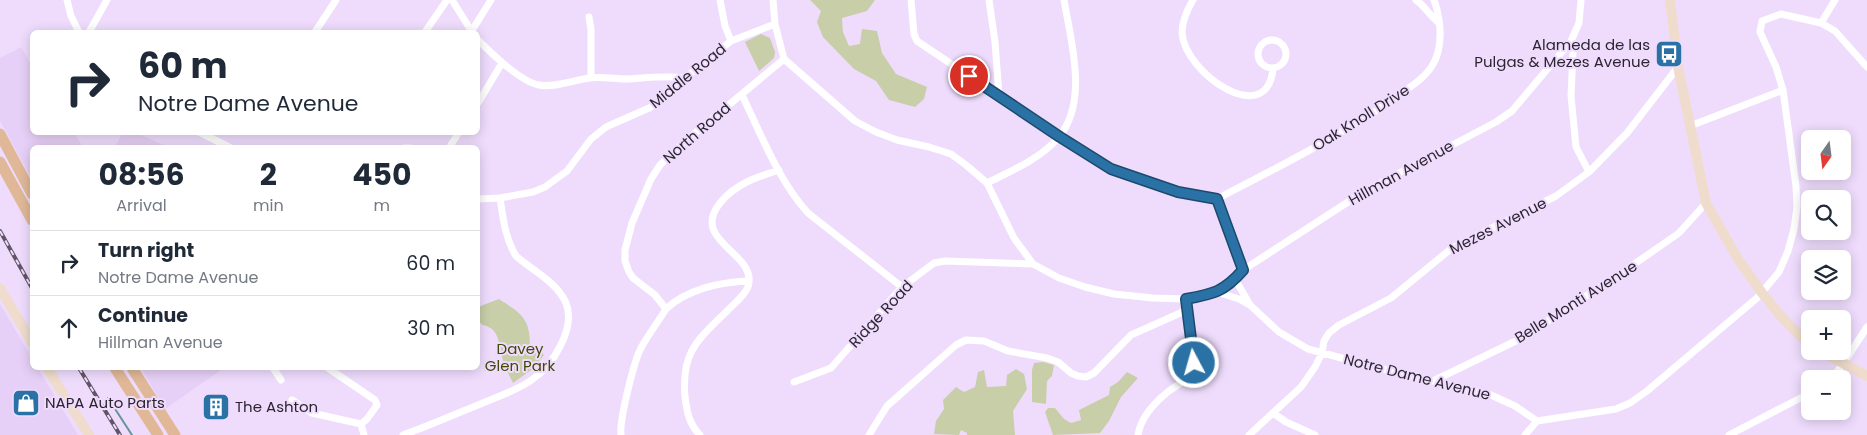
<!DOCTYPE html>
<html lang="en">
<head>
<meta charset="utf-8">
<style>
  body { margin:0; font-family:Poppins,sans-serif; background:#f2f2f3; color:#1f2937; height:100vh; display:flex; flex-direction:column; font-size:19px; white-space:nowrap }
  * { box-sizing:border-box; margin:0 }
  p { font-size:16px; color:#747a83 }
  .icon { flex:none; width:28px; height:28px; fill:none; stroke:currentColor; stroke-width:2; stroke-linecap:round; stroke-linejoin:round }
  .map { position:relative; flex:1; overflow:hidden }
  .sheet { position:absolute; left:30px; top:145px; width:450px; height:225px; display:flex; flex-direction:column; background:#fff; border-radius:8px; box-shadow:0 2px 12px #0003 }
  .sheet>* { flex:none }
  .banner { position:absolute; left:30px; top:30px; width:450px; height:105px; border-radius:8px; box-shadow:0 2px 12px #0003; background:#fff; color:#1f2937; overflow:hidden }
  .needle { width:32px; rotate:194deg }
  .fabs { position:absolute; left:1801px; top:130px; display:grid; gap:10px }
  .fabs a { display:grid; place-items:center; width:50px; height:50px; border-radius:8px; background:#fff; box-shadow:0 2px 12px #0003; font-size:25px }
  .pin { position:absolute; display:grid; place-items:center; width:42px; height:42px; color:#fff; margin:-21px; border:2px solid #fff; border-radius:50%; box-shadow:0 1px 5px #0007 }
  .me { position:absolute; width:55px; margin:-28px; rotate:354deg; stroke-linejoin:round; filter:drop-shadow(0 0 4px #0008) }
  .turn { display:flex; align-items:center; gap:18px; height:105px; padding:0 25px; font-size:22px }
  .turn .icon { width:65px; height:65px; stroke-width:2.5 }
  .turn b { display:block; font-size:35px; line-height:42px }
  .eta { display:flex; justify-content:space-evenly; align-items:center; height:85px; text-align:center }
  .eta b { font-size:30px; font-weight:700; line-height:35px }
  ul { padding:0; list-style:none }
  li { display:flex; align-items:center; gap:15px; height:65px; padding:0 25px; border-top:1px solid #e0e1e3 }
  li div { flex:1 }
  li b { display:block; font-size:19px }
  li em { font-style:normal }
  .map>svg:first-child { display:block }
</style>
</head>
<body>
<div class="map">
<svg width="1867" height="435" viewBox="0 0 1867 435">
  <rect width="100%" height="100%" fill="#efdcfd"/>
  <!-- built -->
  <path fill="#e7d0f7" d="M21 47 32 66V132L74 133 83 147 32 148V180L0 121V58Z
    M123 132 137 133 168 147H115Z
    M0 304 32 358V368H38L78 435H0Z
    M141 368H219L221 370 165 409Z"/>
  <!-- green -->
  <path fill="#c7cea8" d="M810 0H875L867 11 842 18 843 32 849 46 860 44 862 29 877 31 882 53 896 74 927 87 924 99 915 107 889 100 876 81 854 69 823 37 817 22 821 11Z
    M761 34 770 38 775 52 774 58 759 71 745 42Z
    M499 299C520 313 530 317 530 345L537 346 544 355 534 368 513 383C509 375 504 366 502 357 499 349 500 342 496 334 487 319 477 334 478 307Z
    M1043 362 1054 365 1052 376 1047 381 1046 404 1032 402V370L1034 363Z
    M1016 369 1024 374 1027 389 1013 411 1015 435H967V433L961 430 959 435 934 434 936 421 944 409 943 400 956 387 964 392 975 387 978 372 984 370 987 387 1006 386 1007 375Z
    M1127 372 1138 378 1121 397 1109 421 1100 433 1053 435 1045 412 1048 408H1055L1064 419 1071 423 1081 420 1079 410 1109 395 1110 387 1118 382Z"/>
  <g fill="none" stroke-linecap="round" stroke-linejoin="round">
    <!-- stream -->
    <path stroke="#64949b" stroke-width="2" d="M108 398 132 435"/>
    <!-- street -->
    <path stroke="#fff" stroke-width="7" d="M67 0 71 16 79 32
      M452 0 472 32
      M720 0 725 26 731 41
      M773 0 775 24 784 59 855 121 876 132 897 140 929 147 951 154 966 165 987 183 1014 238 1033 264 1059 278 1085 287 1114 294 1153 298 1186 299 1217 292 1239 299 1250 305 1279 332 1308 349 1375 367 1491 395 1515 406 1537 421 1616 409 1630 403 1647 391 1757 298 1779 272 1788 251 1794 229 1797 207 1796 186 1783 90 1776 67 1760 32 1762 21 1781 14 1821 23 1835 31 1867 67
      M911 0 914 34 917 41 1060 137 1111 169 1178 192 1217 199
      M989 0 995 42 999 95
      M1193 0C1187 10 1182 21 1182 33 1185 74 1268 130 1273 68
      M1416 0C1425 6 1429 15 1438 22
      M1581 0 1579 23 1571 41 1573 51 1571 96 1576 147 1589 172
      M589 17 591 29V77
      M1821 23 1835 0
      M89 32 107 0
      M315 32 336 0
      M425 32 447 0
      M471 32 491 0
      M478 40C491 53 521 82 539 85 554 88 574 80 589 78 601 76 615 79 627 79 647 78 666 75 685 78
      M1258 54a14 14 0 1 1 28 0a14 14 0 1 1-28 0Z
      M742 95C761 134 778 180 808 213L902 287
      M478 103 502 63
      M1690 126 1783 90
      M199 132 231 148
      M404 148H410
      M449 148 459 132
      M987 183C1011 171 1040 159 1058 138 1089 103 1071 41 1064 0
      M478 199 500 198 533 192 545 187 567 171 591 139 606 127 649 108 665 98 685 78 731 41 775 24
      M1217 199C1278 167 1339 137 1395 98 1407 89 1424 79 1432 66 1444 47 1441 19 1434 0
      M1217 199 1243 270
      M1235 279 1250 305
      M1217 292 1235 279 1243 270 1365 191 1496 122 1512 111 1571 41
      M666 309C687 289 721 282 749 281
      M273 368 281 380
      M328 368 375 400 377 405 367 419 361 424
      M1831 379 1843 364 1867 327
      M1433 381 1522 338 1620 274 1679 233 1706 203
      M794 382 831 368 902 287 934 263 945 261 1033 264
      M292 400 312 413 361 424
      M1273 413 1286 422 1315 435
      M361 424 364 435
      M403 435C428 426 453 415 478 405 496 397 517 391 533 379 553 365 576 328 566 303 557 282 532 270 516 256 505 238 503 218 500 198
      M621 435C619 421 634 361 641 348 648 335 658 322 666 309L655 295 633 278 629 272 625 261V250L632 223 651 179 660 165 683 143 784 59
      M700 435C689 424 687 412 685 397 681 351 698 340 728 310 736 302 744 296 748 287 759 253 689 242 720 203 735 184 757 177 779 170
      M869 435 887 406 895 399 956 345 966 340 984 341 1008 351 1047 358 1058 362 1071 373 1078 376 1086 377 1094 373 1131 335 1187 310
      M1138 435C1141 417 1155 402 1169 391 1181 382 1191 379 1194 363L1186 299
      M1249 435 1301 387 1315 367 1322 353 1324 341 1329 333 1339 325 1391 298 1452 248 1556 196 1589 172 1627 133 1678 67
      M1525 435 1537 421
      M1729 435 1810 393"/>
    <!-- secondary -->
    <path stroke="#efdccc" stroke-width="10" d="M1670 0 1678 67 1706 203 1738 259 1762 293 1778 313 1798 334 1810 343
      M0 288 32 343
      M1821 351 1867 376
      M47 368 89 435"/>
    <!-- primary -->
    <path stroke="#e0b898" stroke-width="11" d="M0 134 32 194
      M0 162 32 220
      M115 368 158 435
      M132 368 175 435"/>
    <!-- rail casing -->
    <g stroke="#5f5567" stroke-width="4">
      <path id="rail" d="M0 231 32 288
        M79 368 120 435"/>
    </g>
    <!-- rail -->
    <use href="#rail" stroke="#efdcfd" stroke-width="2" stroke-dasharray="5.5" stroke-linecap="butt"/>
  </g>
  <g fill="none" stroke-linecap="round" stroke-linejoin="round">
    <!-- route casing -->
    <g stroke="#1b4a6c" stroke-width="12">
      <path id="route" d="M969 76 1060 137 1111 169 1178 192 1217 199 1243 270C1224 292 1213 294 1186 299L1194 363"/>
    </g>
    <!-- route -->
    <use href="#route" stroke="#2a72a6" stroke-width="9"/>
  </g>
  <!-- icons -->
  <defs>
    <g id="bus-square" transform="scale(1.4375)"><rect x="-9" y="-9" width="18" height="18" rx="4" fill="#2a72a6" stroke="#efdcfd"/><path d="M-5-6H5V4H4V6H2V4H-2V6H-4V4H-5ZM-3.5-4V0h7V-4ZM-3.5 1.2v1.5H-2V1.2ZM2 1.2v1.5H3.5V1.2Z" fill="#fff"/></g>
    <g id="shop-square" transform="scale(1.4375)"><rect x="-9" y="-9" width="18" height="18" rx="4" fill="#2a72a6" stroke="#efdcfd"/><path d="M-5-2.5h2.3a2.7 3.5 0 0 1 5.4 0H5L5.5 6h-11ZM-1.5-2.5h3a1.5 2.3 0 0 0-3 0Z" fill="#fff"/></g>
    <g id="building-square" transform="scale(1.4375)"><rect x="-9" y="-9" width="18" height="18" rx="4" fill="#2a72a6" stroke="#efdcfd"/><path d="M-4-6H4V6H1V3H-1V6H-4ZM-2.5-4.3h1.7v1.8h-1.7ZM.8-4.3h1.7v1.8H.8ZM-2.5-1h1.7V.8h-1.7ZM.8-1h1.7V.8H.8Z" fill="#fff"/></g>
  </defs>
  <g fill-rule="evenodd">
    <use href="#bus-square" x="1669" y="54"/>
    <use href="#shop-square" x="26" y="403"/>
    <use href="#building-square" x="216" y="407"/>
  </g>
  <g text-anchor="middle" stroke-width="4" stroke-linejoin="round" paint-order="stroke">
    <!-- poi labels -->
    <g font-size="15" fill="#2c2531" stroke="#efdcfd" text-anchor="start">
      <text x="1650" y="50" text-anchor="end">Alameda de las<tspan x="1650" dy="17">Pulgas &amp; Mezes Avenue</tspan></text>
      <text x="45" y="408">NAPA Auto Parts</text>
      <text x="235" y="412">The Ashton</text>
    </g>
    <!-- street labels -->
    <g font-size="15" fill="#2c2531" stroke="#efdcfd">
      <text transform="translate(688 76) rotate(-39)" y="5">Middle Road</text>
      <text transform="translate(1361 118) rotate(-32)" y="5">Oak Knoll Drive</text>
      <text transform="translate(697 133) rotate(-41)" y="5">North Road</text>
      <text transform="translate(1401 173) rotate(-29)" y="5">Hillman Avenue</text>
      <text transform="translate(1498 226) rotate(-27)" y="5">Mezes Avenue</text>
      <text transform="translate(1576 302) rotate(-32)" y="5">Belle Monti Avenue</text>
      <text transform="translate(881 314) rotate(-47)" y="5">Ridge Road</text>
      <text transform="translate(1417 377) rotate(14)" y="5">Notre Dame Avenue</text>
    </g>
    <!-- park labels -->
    <g font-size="15" fill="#414806" stroke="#efdcfd">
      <text x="520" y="354">Davey<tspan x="520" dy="17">Glen Park</tspan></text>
    </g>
  </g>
</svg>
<div class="fabs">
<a><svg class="needle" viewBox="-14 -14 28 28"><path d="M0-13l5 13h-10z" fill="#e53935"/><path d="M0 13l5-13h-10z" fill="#747a83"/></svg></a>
<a><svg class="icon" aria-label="search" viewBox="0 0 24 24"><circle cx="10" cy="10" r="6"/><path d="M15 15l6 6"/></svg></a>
<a><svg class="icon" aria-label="layers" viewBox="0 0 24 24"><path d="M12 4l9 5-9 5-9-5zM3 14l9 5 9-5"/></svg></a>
<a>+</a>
<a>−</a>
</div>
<div class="pin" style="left:969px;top:76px;background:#d93025"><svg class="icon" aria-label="arrive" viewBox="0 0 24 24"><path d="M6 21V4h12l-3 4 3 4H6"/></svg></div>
<svg class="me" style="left:1194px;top:363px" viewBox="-20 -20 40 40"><circle r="17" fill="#2a72a6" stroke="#fff" stroke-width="3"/><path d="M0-11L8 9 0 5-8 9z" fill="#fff"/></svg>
<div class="banner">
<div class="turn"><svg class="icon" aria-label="right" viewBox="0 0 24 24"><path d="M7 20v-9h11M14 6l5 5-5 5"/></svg><div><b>60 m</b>Notre Dame Avenue</div></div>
</div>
<section class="sheet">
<div class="eta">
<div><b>08:56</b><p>Arrival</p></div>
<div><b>2</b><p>min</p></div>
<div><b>450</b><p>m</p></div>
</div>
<ul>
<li><svg class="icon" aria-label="right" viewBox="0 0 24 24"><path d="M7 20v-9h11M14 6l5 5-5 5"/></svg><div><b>Turn right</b><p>Notre Dame Avenue</p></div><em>60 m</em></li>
<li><svg class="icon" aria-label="ahead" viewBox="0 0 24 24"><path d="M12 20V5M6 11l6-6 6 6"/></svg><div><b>Continue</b><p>Hillman Avenue</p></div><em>30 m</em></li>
</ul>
</section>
</div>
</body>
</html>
